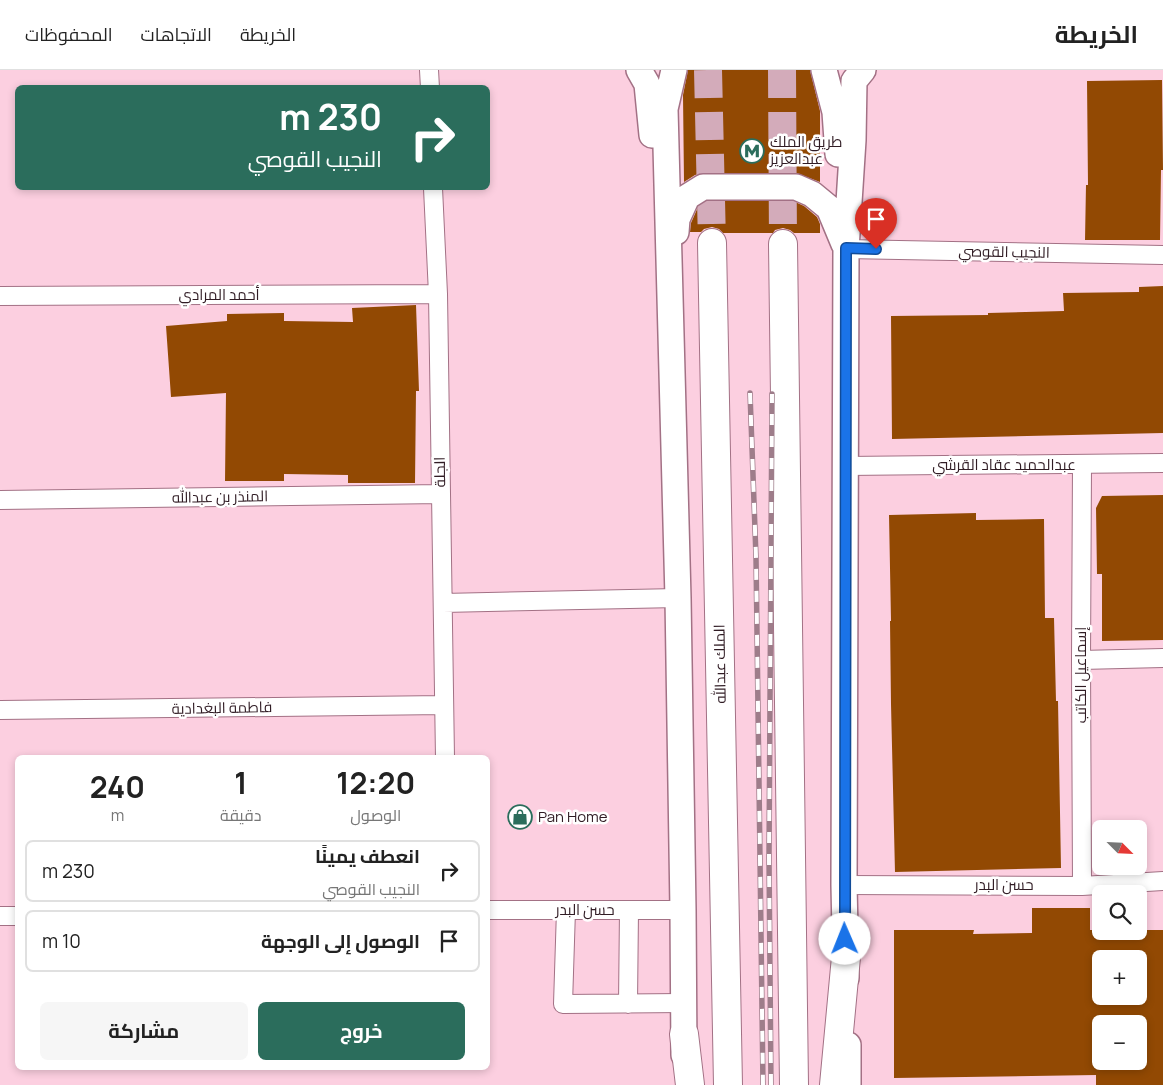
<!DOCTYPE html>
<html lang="ar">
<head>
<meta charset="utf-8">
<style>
  body { margin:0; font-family:Manrope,Cairo,sans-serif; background:#f6f6f6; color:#222; direction:rtl; height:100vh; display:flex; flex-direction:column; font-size:19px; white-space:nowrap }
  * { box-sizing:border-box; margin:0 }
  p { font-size:16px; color:#767676 }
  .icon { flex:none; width:28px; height:28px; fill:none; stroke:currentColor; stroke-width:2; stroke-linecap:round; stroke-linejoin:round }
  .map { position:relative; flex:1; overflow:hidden; direction:ltr }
  .panel { position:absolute; left:15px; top:685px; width:475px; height:315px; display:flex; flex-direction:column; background:#fff; border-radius:8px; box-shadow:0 2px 8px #0003; direction:rtl }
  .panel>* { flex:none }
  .banner { position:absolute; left:15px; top:15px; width:475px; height:105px; border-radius:8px; box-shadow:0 2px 8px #0003; direction:rtl; background:#2b6d5c; color:#fff; overflow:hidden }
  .needle { width:32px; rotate:114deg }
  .fabs { position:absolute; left:1092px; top:750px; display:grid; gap:10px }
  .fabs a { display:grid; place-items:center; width:55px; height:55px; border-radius:8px; background:#fff; box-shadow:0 2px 8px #0003; font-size:25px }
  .pin { position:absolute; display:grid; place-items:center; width:42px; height:42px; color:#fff; margin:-51px -21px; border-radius:50% 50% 50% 0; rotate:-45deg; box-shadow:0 0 5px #0007 }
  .pin .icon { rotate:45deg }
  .me { position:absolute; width:55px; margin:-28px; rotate:359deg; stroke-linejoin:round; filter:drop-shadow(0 0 4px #0008) }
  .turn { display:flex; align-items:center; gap:18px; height:105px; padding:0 25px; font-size:22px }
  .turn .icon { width:65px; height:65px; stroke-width:2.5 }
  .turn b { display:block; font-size:35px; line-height:42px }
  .eta { display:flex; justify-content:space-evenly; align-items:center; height:85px; text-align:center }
  .eta b { font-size:30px; font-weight:700; line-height:35px }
  .button { display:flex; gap:10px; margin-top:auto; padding:10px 25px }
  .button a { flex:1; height:58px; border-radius:8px; background:#2b6d5c; color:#fff; font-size:20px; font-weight:700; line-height:58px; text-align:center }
  .button a+a { background:#f6f6f6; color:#222 }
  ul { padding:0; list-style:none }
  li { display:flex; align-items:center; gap:15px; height:62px; margin:0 10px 8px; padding:0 15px; border:2px solid #e0e0e0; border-radius:8px }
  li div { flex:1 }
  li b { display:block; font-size:19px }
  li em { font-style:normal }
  header { display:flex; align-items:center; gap:30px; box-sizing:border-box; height:70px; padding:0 25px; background:#fff; border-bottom:1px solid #e0e0e0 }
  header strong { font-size:24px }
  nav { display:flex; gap:28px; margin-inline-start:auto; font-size:18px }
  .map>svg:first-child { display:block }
</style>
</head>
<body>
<header>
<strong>الخريطة</strong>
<nav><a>الخريطة</a><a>الاتجاهات</a><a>المحفوظات</a></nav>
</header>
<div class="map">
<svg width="1163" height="1015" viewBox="0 0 1163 1015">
  <rect width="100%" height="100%" fill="#fccfe0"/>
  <!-- building -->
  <path fill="#924903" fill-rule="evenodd" d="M688 0H810L820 41V112L796 103H703L695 105 684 112 683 25Z
    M1162 10 1163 100H1161L1160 170H1085L1086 115H1088L1087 11Z
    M707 131H793L804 136 817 147 820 154V163H794L790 160 783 158 775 160 773 163H723L719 159 712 157 704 159 701 162H690L691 153 698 137Z
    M1163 216V363L892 369 891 246 988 245V243L1064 241 1063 223 1139 222V217Z
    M416 235 419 321H416L415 413H348V405L284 404V411H225L226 323 171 327 166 256 227 251V244L284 243V251L353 252 352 238Z
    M1163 425V570L1102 571V504H1097L1096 438 1102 426Z
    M976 443V450L1044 449 1045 548H1054L1056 631H1058L1061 798 895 802 891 634 890 551H891L889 445Z
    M1032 838H1090V860L1139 861V860H1163V1015H1096V1005L894 1008V860H974L973 864 1032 863ZM1101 889H1139V926H1101ZM1101 954H1139V991H1101Z"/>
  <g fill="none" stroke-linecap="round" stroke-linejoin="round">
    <!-- highway-tunnel -->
    <path stroke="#d3abba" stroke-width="28" stroke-dasharray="28 14" stroke-linecap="butt" d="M708 0 712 173
      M782 0 783 174"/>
    <!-- street casing -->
    <g stroke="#a37185" stroke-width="20">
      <path id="street" d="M429 0 430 18
        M433 118 438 224 445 688
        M846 179 1163 185
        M0 226 438 224
        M845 396 1163 393
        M0 430 441 424
        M443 533 678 528
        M1081 590 1163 588
        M0 640 444 635
        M844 815 1082 816 1163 811
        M1082 816 1081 590 1082 395
        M488 840H683
        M566 840 563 934 684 933
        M0 846H18
        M628 934 629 840"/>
    </g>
    <!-- secondary casing -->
    <g stroke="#a37185" stroke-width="28">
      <path id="secondary" d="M639 0 647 14 652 65
        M674 0 665 39 678 528 683 840 684 985
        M824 0 835 42 838 84
        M676 162 677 149 687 127 703 117H796L812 124 829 138 844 174
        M846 908 844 815 846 179 853 70 854 11 863 0
        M848 975V1015"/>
    </g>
    <!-- highway casing -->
    <g stroke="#a37185" stroke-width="30">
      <path id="highway" d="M712 173 728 1015
        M783 174 794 1015
        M684 964 690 1015
        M834 1015 846 887"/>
    </g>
    <!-- street -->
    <use href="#street" stroke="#fff" stroke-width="18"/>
    <!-- secondary -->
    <use href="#secondary" stroke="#fff" stroke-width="25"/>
    <!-- highway -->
    <use href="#highway" stroke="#fff" stroke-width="28"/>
    <!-- rail casing -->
    <g stroke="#9e7d8a" stroke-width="5.5">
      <path id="rail" d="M750 323 756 487 763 1015
        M771 1015 769 788 772 324"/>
    </g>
    <!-- rail -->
    <use href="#rail" stroke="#fff" stroke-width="4" stroke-dasharray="11" stroke-linecap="butt"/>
  </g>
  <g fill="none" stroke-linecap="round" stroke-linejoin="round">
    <!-- route casing -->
    <g stroke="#114b97" stroke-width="12">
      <path id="route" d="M845 869 846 178 876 179"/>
    </g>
    <!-- route -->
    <use href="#route" stroke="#1a73e8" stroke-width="9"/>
  </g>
  <!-- icons -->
  <defs>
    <g id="metro-ring" transform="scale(1.25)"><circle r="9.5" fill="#fff" stroke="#2b6d5c" stroke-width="1.5"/><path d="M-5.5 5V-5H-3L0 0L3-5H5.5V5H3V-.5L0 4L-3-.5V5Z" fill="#2b6d5c"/></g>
    <g id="shop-ring" transform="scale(1.25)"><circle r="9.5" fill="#fff" stroke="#2b6d5c" stroke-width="1.5"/><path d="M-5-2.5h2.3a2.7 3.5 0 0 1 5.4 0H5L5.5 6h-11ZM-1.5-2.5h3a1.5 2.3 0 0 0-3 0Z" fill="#2b6d5c"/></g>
  </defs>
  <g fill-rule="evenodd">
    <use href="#metro-ring" x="752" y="81"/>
    <use href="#shop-ring" x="520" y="747"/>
  </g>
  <g text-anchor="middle" stroke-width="5" stroke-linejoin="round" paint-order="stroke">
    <!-- poi labels -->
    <g font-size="15" fill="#301c24" stroke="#fff" text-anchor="start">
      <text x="770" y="77">طريق الملك<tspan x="770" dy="17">عبدالعزيز</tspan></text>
      <text x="538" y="752">Pan Home</text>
    </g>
    <!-- street labels -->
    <g font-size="15" fill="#301c24" stroke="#fff">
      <text transform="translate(1004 182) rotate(1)" y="5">النجيب القوصي</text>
      <text x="219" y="230">أحمد المرادي</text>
      <text x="1004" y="400">عبدالحميد عقاد القرشي</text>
      <text transform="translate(440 402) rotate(-91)" y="5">الجلة</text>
      <text transform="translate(220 427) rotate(-1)" y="5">المنذر بن عبدالله</text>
      <text transform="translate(720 594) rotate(-91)" y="5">الملك عبدالله</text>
      <text transform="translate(1081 605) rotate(-90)" y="5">إسماعيل الكاتب</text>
      <text transform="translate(222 638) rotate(-1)" y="5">فاطمة البغدادية</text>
      <text x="1004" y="820">حسن البدر</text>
      <text x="585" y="845">حسن البدر</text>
    </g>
  </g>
</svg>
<div class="fabs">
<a><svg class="needle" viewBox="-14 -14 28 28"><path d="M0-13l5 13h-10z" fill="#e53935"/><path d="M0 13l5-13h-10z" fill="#767676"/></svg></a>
<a><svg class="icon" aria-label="search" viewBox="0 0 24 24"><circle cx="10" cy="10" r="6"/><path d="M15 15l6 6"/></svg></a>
<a>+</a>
<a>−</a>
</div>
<div class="pin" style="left:876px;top:179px;background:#d93025"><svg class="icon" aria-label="arrive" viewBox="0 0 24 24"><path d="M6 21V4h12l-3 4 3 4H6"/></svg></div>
<svg class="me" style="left:845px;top:869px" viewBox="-20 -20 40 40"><circle r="19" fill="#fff"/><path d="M0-13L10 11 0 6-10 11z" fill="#1a73e8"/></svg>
<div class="banner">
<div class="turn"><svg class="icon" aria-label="right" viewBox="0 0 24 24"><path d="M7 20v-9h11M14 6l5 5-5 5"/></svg><div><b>230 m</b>النجيب القوصي</div></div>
</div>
<section class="panel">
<div class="eta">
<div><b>12:20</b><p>الوصول</p></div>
<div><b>1</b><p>دقيقة</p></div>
<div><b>240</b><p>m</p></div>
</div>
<ul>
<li><svg class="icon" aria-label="right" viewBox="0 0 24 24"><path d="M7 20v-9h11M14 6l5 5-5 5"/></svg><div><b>انعطف يمينًا</b><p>النجيب القوصي</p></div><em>230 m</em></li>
<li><svg class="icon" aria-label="arrive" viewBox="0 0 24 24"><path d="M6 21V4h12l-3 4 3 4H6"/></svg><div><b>الوصول إلى الوجهة</b></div><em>10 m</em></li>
</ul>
<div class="button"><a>خروج</a><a>مشاركة</a></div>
</section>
</div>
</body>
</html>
